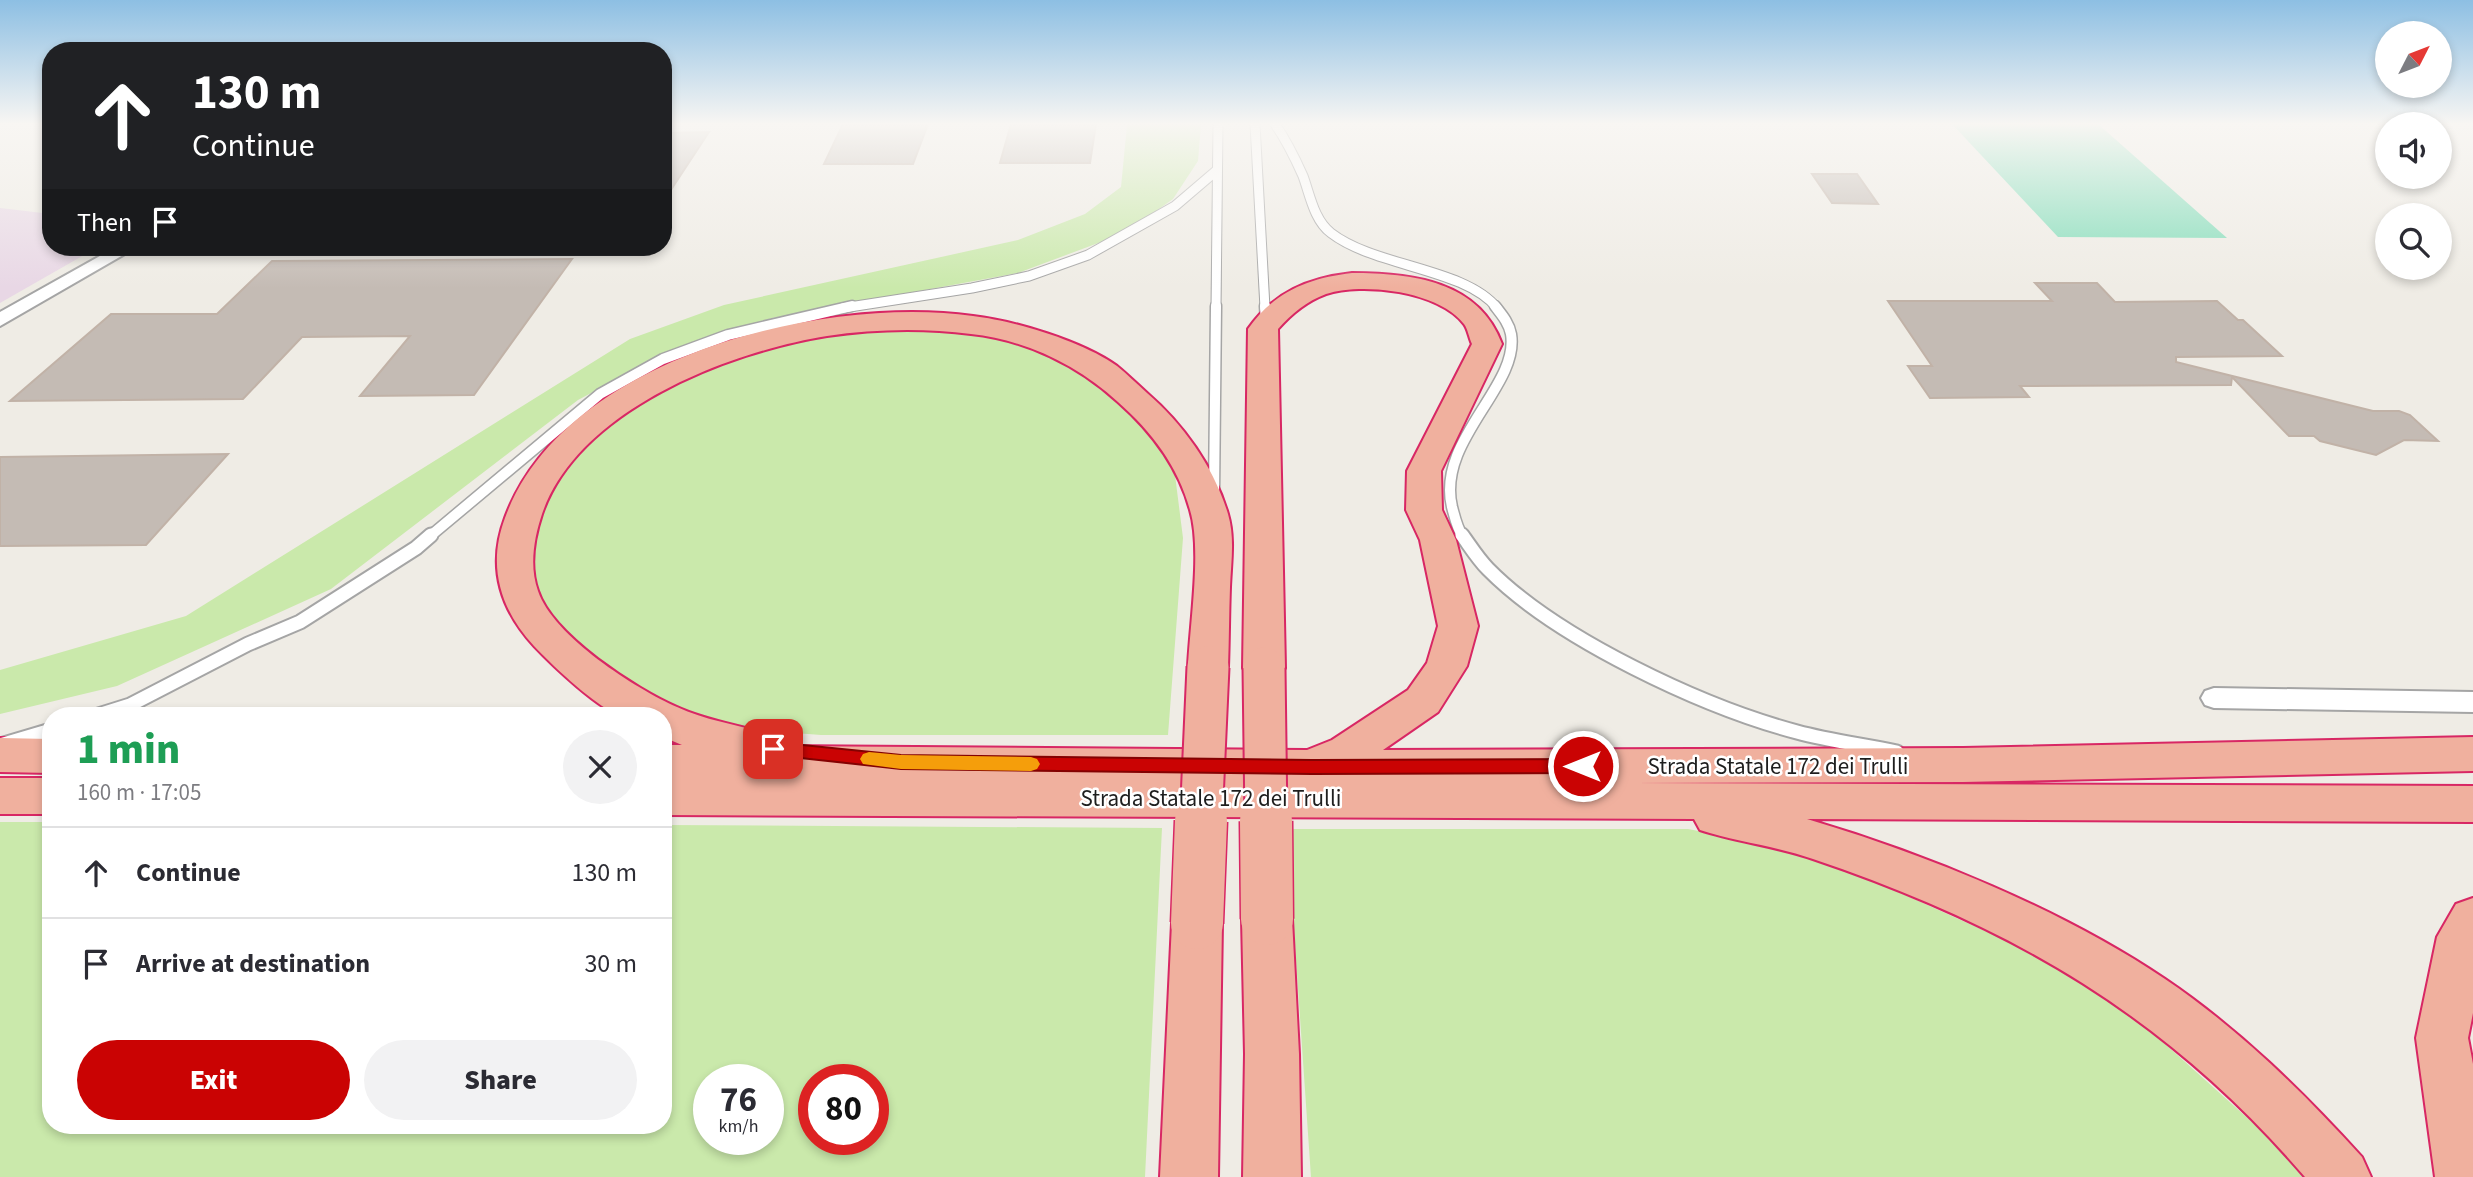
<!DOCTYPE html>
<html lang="en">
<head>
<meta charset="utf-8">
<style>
  body { margin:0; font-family:"Source Sans 3",sans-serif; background:#f2f2f3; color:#2b2b33; height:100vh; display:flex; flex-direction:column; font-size:26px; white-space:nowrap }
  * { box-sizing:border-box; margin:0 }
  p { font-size:23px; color:#7c7c81 }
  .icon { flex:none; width:38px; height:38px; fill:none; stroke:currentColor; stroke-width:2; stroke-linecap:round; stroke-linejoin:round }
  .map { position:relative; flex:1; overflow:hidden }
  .panel { position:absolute; left:42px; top:707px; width:630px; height:427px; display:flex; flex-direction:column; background:#fff; border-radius:28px; box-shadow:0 4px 10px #0003 }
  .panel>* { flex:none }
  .guide { position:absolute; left:42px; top:42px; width:630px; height:214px; border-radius:28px; box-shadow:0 4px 10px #0003; background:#202124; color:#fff; overflow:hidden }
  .needle { width:46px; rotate:48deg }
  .tools { position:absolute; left:2375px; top:21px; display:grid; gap:14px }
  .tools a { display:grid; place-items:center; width:77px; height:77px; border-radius:50%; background:#fff; box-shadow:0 4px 10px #0003; font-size:35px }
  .speed { position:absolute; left:693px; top:1064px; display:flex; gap:14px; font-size:35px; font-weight:700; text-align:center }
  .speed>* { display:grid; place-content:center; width:91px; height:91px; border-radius:50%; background:#fff; box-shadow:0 4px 10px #0003; line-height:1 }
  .speed small { font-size:18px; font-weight:400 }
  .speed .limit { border:10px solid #d22; background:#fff; color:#111 }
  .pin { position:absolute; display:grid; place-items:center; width:60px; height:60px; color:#fff; margin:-30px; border-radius:14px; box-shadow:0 4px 10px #0006 }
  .me { position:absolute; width:77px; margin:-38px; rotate:270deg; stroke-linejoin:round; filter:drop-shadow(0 0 5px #0008) }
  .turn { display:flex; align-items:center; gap:24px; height:147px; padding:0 35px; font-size:32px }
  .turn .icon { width:91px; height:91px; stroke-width:2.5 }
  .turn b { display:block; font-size:49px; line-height:60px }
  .then { display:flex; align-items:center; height:66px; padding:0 35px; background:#0003; gap:14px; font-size:26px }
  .round { display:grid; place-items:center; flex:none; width:74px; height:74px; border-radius:37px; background:#f2f2f3 }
  .head { display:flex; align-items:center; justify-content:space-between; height:119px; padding:0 35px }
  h1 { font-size:42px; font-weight:800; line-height:52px; color:#1e9e55 }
  .cta { display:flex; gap:14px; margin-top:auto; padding:14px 35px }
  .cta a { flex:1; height:80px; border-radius:42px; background:#ca0303; color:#fff; font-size:28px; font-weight:800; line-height:80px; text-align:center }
  .cta a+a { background:#f2f2f3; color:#2b2b33 }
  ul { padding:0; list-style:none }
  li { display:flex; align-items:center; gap:21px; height:91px; padding:0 35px; border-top:2px solid #e1e1e2 }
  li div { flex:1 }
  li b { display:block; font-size:26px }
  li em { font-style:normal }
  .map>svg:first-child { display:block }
</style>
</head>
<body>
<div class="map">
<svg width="2473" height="1177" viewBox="0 0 2473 1177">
  <rect width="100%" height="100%" fill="#efece5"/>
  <!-- industrial -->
  <path fill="#e8d7e5" d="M0 208 51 214V247H98L0 303Z"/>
  <!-- grass -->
  <path fill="#cae9ab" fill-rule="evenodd" d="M1143 124H1201L1198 161 1173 199 1125 233 1018 273 772 318 674 349 578 400 331 589 117 686 0 714V670L186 616 630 339 724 305 1018 240 1085 214 1121 187 1127 125Z
    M896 327 986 333 1073 361 1159 438 1175 475 1183 538 1168 735H821L757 730 700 716 648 697 594 665 554 625 533 592 529 546 557 473 620 412 692 372 799 338Z
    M0 822H51V1125H663V825L1162 828 1145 1177H0ZM709 1080H768V1139H709ZM814 1080H873V1139H814Z
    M1287 829H1688L1812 853 2094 980 2313 1177H1311Z"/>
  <!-- pitch -->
  <path fill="#84ddba" d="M1952 124H2098L2227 238 2058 237Z"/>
  <!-- building -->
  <path fill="#c4bbb4" stroke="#c1b2a7" stroke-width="2" d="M843 124H928L913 164H824Z
    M1011 124H1096L1090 163H1000Z
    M709 132 663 202V133Z
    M1812 174H1857L1878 204 1832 203Z
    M572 259 474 395 360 396 410 336 302 337 243 399 10 401 111 314H217L272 261Z
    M2035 283H2097L2115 302 2217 301 2238 320H2243L2282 356 2176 357V362L2373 411H2399L2410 415 2438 441 2404 440 2376 455 2320 441 2314 436H2289L2232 377 2231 385 2020 386 2029 397 1930 398 1908 366H1932L1888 301H2052Z
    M228 454 146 545 0 546V457Z"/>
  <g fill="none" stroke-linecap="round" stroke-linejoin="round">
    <!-- service-far2 casing -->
    <g stroke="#a5a5a5" stroke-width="11">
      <path id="service-far2" d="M1255 124 1265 308
        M1275 124C1286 140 1295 158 1303 176 1310 195 1314 220 1331 233 1375 267 1465 268 1497 308
        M843 308 972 288 1029 276 1088 255 1175 206 1216 171
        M1216 308 1218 124"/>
    </g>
    <!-- service-far1 casing -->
    <g stroke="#a5a5a5" stroke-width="13">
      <path id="service-far1" d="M1265 306 1266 324
        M1214 494 1216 306
        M429 537 600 394 663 359 728 335 852 306
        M1463 537C1457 528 1455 518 1452 507 1436 440 1520 386 1511 334 1509 323 1502 315 1495 306"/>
    </g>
    <!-- service casing -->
    <g stroke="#a5a5a5" stroke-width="17">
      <path id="service" d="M1462 535C1470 546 1478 559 1488 569 1557 639 1703 707 1797 732 1830 741 1864 745 1897 752
        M95 716 130 705 248 644 300 622 416 548 431 535
        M0 745 51 730"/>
    </g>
    <!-- minor casing -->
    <g stroke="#a5a5a5" stroke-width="4">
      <path id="minor" d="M116 247H137L0 326V312Z
        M2214 688 2473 692V712L2214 708 2205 705 2201 698 2205 691Z"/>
    </g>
    <!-- trunk casing -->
    <g stroke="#d82764" stroke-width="4">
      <path id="trunk" d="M1352 273C1412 273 1479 281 1502 344L1441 471 1442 510 1456 540 1478 626 1467 666 1438 712 1383 750 1963 748 2473 737V771L1963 782 1632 783 2473 786V822L1807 819C1926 854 2063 910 2165 979 2239 1029 2302 1091 2362 1157L2371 1177H2305C2167 1016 2012 926 1813 859 1776 846 1737 842 1700 830L1694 819 663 815V779L774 780 663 779V745H682L663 737V716C651 716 636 718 623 716 601 712 551 664 534 646 500 609 487 566 505 518 563 358 821 295 973 316 1015 321 1082 341 1117 366 1127 374 1137 384 1147 393 1183 424 1214 467 1228 514 1235 538 1231 562 1230 587 1229 613 1229 640 1228 667L1222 677 1208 682 1194 677 1188 667C1190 623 1202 549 1190 510 1178 466 1152 432 1118 402 1078 365 1026 340 971 334 924 328 874 329 827 336 728 352 578 410 542 514 534 538 529 566 538 591 553 636 636 689 677 707 707 721 740 725 771 735L777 746 1307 750 1332 740 1408 690 1427 663 1438 626 1420 540 1406 510 1407 471 1472 344C1469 338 1468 329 1464 324 1439 291 1362 282 1326 294 1307 301 1291 314 1278 329L1285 668 1279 678 1264 683 1249 678 1243 668 1248 329C1274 292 1308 278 1352 273Z
        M0 738 51 739V773L0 772Z
        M0 778H51V814H0Z
        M1267 898 1284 904 1292 919 1299 1054 1301 1177H1243L1245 1054 1242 919 1250 904Z
        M2473 898V1013L2468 1038 2473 1064V1177H2435L2416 1038 2437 937 2456 904Z
        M1197 902 1214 908 1222 923 1218 1177H1160L1172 923 1180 908Z"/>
    </g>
    <!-- service-far2 -->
    <use href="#service-far2" stroke="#fff" stroke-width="9"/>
    <!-- service-far1 -->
    <use href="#service-far1" stroke="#fff" stroke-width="10"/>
    <!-- service -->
    <use href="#service" stroke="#fff" stroke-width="13"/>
    <!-- minor -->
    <use href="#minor" fill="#fff" fill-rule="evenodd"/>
    <!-- trunk -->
    <use href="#trunk" fill="#f0b09e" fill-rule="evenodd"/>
    <!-- trunk-bridge-far1 casing -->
    <g stroke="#d82764" stroke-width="45" stroke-linecap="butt">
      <path id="trunk-bridge-far1" d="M1264 668 1266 822
        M1201 822 1208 667"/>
    </g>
    <!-- trunk-bridge casing -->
    <g stroke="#d82764" stroke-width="55" stroke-linecap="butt">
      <path id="trunk-bridge" d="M1266 821 1267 919
        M1197 923 1201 821"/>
    </g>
    <!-- trunk-bridge-far1 -->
    <use href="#trunk-bridge-far1" stroke="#f0b09e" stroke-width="41"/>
    <!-- trunk-bridge -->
    <use href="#trunk-bridge" stroke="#f0b09e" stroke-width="52"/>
  </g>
  <!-- sky -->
  <linearGradient id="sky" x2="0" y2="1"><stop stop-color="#8dbfe3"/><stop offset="0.43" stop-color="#f8f6f3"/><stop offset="1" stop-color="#f8f6f3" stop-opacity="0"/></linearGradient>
  <rect width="2473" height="288" fill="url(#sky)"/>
  <!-- route -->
  <path fill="#ca0303" stroke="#830202" stroke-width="2" d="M773 742 901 755 1312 760 1583 759 1590 761 1592 766 1590 771 1583 773 1312 774 901 769 773 755 767 753 764 749 767 744Z"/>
  <!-- slow -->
  <path fill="#f59e0b" d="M869 752 901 755 1031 757 1037 759 1040 764 1037 769 1031 771 901 769 863 764 860 759 863 754Z"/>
  <g text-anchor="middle" stroke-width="5" stroke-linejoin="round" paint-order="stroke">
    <!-- street labels -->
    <g font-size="23" fill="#1e1e1e" stroke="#fff">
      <text x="1778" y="774">Strada Statale 172 dei Trulli</text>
      <text x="1211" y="806">Strada Statale 172 dei Trulli</text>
    </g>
  </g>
</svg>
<div class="tools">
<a><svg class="needle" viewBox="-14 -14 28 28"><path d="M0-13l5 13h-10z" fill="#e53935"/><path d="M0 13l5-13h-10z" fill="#7c7c81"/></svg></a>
<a><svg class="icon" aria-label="sound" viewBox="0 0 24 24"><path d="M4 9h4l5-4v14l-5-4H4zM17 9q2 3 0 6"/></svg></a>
<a><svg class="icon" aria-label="search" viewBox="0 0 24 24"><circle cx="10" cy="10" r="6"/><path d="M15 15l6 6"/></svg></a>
</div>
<div class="speed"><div>76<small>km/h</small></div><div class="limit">80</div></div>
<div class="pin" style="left:773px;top:749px;background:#d93025"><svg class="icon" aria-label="arrive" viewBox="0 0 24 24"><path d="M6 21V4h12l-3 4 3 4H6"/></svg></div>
<svg class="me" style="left:1583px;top:766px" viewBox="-20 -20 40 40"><circle r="17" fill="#ca0303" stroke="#fff" stroke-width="3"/><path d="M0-11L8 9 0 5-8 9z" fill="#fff"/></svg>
<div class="guide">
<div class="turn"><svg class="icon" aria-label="ahead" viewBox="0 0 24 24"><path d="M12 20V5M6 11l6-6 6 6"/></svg><div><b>130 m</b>Continue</div></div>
<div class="then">Then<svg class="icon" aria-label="arrive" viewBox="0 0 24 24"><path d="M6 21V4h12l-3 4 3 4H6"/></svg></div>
</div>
<section class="panel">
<div class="head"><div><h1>1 min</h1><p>160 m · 17:05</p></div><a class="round"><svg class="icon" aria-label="close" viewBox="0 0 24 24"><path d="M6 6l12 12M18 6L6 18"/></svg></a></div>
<ul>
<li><svg class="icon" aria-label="ahead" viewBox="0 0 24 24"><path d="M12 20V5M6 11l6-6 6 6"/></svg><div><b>Continue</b></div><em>130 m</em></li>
<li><svg class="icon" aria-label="arrive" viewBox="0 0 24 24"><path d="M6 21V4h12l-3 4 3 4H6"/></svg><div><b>Arrive at destination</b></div><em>30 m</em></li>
</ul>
<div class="cta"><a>Exit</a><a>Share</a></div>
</section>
</div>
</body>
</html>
